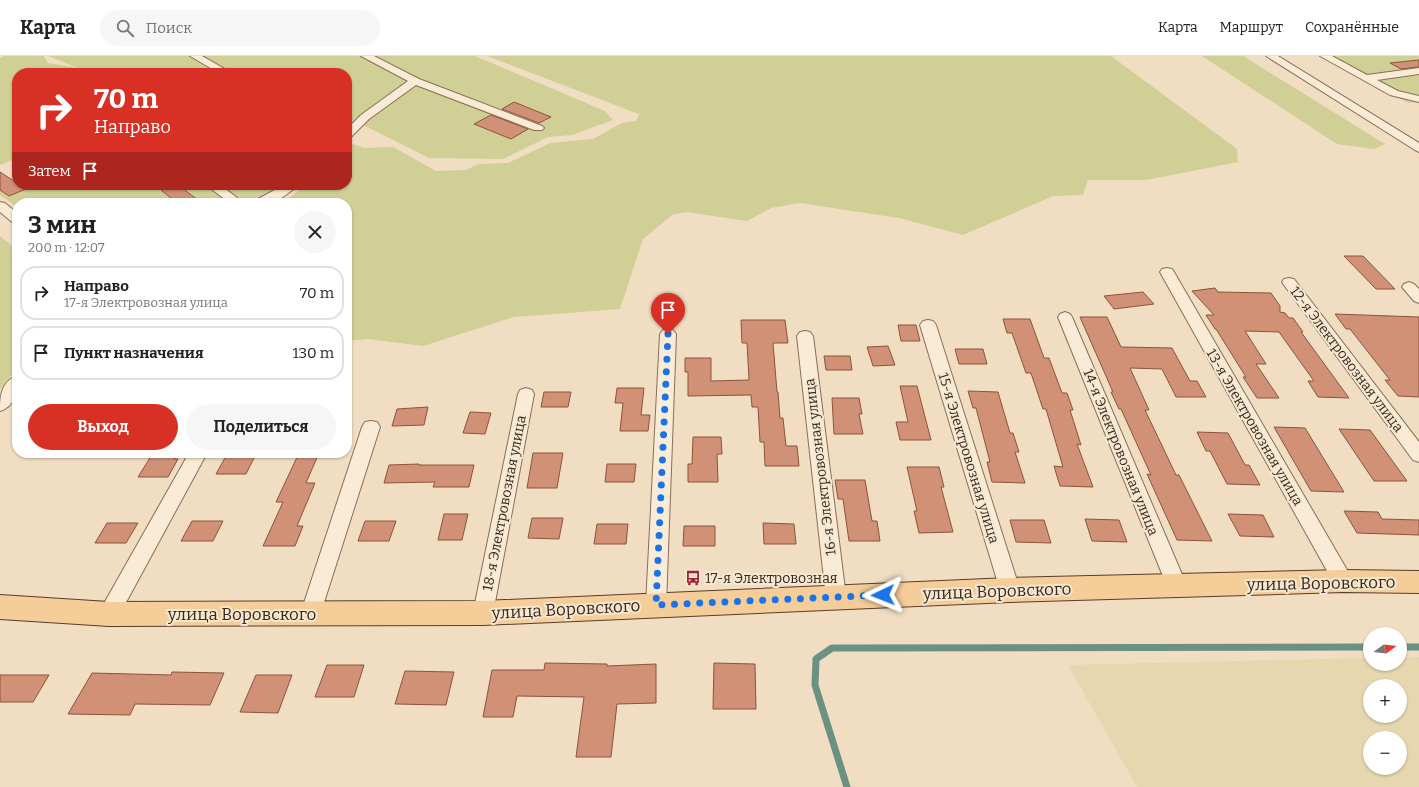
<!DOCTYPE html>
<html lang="ru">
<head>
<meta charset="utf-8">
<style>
  body { margin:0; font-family:Bitter,serif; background:#f6f6f6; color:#222; height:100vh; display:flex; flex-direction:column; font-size:15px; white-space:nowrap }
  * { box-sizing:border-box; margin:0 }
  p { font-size:13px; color:#767676 }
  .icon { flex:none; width:22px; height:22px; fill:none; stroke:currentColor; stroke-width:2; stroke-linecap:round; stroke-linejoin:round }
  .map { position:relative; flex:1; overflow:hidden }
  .panel { position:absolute; left:12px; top:142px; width:340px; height:260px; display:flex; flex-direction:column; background:#fff; border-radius:16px; box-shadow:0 1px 3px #0004 }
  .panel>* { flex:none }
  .guide { position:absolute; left:12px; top:12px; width:340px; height:122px; border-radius:16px; box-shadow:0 1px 3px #0004; background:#d93025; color:#fff; overflow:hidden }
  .needle { width:26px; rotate:75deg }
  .tools { position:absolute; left:1363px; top:571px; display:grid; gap:8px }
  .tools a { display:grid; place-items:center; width:44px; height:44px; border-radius:50%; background:#fff; box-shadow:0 1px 3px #0004; font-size:20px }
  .pin { position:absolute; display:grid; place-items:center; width:34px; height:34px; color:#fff; margin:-41px -17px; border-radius:50% 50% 50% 0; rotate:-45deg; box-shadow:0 0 4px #0007 }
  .pin .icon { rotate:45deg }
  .me { position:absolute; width:44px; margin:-22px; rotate:268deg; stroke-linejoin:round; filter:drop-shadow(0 0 3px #0008) }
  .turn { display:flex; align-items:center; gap:14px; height:84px; padding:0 16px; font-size:18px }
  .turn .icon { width:52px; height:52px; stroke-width:2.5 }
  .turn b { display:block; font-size:28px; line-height:34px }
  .then { display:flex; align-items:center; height:38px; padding:0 16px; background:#0003; gap:8px; font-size:15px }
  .round { display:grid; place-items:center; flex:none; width:42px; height:42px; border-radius:21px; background:#f6f6f6 }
  .head { display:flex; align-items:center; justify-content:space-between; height:68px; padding:0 16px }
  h1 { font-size:24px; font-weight:700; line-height:30px }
  .button { display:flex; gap:8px; margin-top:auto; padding:8px 16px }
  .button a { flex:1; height:46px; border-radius:24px; background:#d93025; color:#fff; font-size:16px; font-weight:700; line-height:46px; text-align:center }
  .button a+a { background:#f6f6f6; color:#222 }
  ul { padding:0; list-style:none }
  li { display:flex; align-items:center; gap:12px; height:54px; margin:0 8px 6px; padding:0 8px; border:2px solid #e0e0e0; border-radius:16px }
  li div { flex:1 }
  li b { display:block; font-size:15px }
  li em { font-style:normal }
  header { display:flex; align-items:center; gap:24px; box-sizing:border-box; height:56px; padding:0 20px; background:#fff; border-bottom:1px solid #e0e0e0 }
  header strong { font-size:19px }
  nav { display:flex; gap:22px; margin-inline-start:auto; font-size:14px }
  .search { width:280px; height:36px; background:#f6f6f6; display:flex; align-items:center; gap:10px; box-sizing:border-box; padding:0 14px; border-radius:22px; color:#767676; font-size:15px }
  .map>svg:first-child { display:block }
</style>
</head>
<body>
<header>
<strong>Карта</strong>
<div class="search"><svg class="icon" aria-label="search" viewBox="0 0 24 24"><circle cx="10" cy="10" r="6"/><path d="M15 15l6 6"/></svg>Поиск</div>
<nav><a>Карта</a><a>Маршрут</a><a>Сохранённые</a></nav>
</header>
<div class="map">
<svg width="1419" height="731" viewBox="0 0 1419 731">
  <rect width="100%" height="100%" fill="#f0ddc2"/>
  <!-- farmland -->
  <path fill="#e6d7af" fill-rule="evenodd" d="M1419 601V731H1137L1068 609 1370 602V608H1400V602ZM1370 630H1400V660H1370ZM1370 682H1400V712H1370Z"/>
  <!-- green -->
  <path fill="#cfcf96" d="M4 0H44L48 7 73 11 76 13 77 17H17V102L0 109V2Z
    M48 0H475L605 55 613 64 572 79 548 81 503 103 429 102 355 65 347 72V17H90Z
    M487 0H1111L1237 93 1238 106 1146 124H1088L1083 139 1053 140 963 179 899 162 800 147 771 152 747 165 686 156 672 159 643 183 620 253 514 261 423 290 368 283 347 285V147H282L307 129H347V94L353 88 364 92 393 91 436 115 466 114 478 108 508 107 550 87 593 83 622 67 636 65 639 58Z
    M1202 0H1243L1385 88 1374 93 1337 88Z
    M1321 0H1419V46L1408 47Z
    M17 125V129H283L245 147H17V151L0 139V131Z
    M0 180 17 194V312L0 333Z"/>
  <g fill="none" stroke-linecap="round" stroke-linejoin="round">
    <!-- stream -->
    <path stroke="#6b9183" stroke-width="7" d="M1400 591H1419
      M847 731 815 629 816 603 832 592 1370 591"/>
  </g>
  <!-- building -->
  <path fill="#d09176" stroke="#8c533d" d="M1419 4V11L1401 13 1390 7Z
    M514 46 551 61 539 67 502 53Z
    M491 59 528 73 511 83 474 68Z
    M0 116 17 127V129L26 133 9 140 0 134Z
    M155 129H178L202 147H177Z
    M1344 200H1363L1395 233H1376Z
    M1215 232 1218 236 1271 237 1280 250V256L1285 257 1289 262H1293L1303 276H1301L1349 342 1318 341 1308 325H1314L1279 276 1245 275 1266 308H1256L1279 342H1257L1243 321H1246L1216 273H1215L1206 259H1214L1192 235Z
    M1143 236 1154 248 1114 253 1104 240Z
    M1335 258 1419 261V341L1398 340 1385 324H1390L1350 273H1346Z
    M1080 261H1107L1121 291 1172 292 1190 325H1197L1206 341H1176L1162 313 1130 312 1149 354H1145L1176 419H1179L1212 485 1177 484 1147 418 1151 419 1121 353H1119L1111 336H1113Z
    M1003 263H1030L1044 302H1049L1062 337H1067L1073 354H1070L1081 389 1077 388 1093 431 1060 430 1054 410 1063 411 1046 353H1043L1031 317H1026L1012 277H1007Z
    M741 264H785L788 287H773L777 336H778L780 362H783L786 390H797L799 410H765L764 386H760L758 351H752L751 339 688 340V316H685V302H711V325L749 324 747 287H742Z
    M898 269H916L920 285H901Z
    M888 290 895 309 873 310 867 291Z
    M955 293H983L987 308H959Z
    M824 300H850L852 314H826Z
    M900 330H917L931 384H900L896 366H908Z
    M617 332H644L641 359H650L648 375H620L623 347H615Z
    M968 335 998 336 1010 377H1013L1019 396H1015L1025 427 992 426 987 406H990L976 352H973Z
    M544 336H571L568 351H541Z
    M832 342H859L862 358H859L863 378H834Z
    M428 351 424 369 392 370 397 353Z
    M470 356 491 357 485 378 463 377Z
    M1274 371 1305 372 1344 436 1311 435Z
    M1339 373 1370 374 1407 425H1374Z
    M1197 376 1228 377 1245 409H1249L1260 429 1227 428 1210 395H1206Z
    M693 381H721L722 398H717L718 426H688V408H692Z
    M153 397H178L174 403H178L168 421H138Z
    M299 397H319L306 427H315L297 470H303L295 490H263L283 446H276Z
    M533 397H563L557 432H527Z
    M226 400H255L246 418H216Z
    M419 408V409H474L469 431H433L435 426 384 427 389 409Z
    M607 408H636L634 426H605Z
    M907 411H939L944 431H941L953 476 919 477 914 455H917Z
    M835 424H865L872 465H877L880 485H849L843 443H838Z
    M1344 455 1378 456 1382 463 1419 464V479L1357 477Z
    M444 458H468L462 484H438Z
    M1228 458 1263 459 1274 481 1240 480Z
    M532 462H563L559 483 528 482Z
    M1085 463 1119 464 1127 486 1092 485Z
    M1010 464H1044L1051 487 1016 486Z
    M192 465H223L213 485H181Z
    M365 465H396L389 485H358Z
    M107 467H138L126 487H95Z
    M763 467 794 468 796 488H764Z
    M597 468H628L626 488H594Z
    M684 470H715V490H683Z
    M545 607 607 608V610L656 608V647L617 648 611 701H576L584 641 517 640 513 661H483L492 614H544Z
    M714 607 755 608 756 653H713Z
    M327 609H364L354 641H315Z
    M405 615 454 616 446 649 395 648Z
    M172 616 224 617 210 649 135 648 130 659 68 658 92 617 171 619Z
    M0 619H49L33 646H0Z
    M256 619H292L278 657 240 656Z"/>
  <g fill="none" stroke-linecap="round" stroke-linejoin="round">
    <!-- minor casing -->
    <g stroke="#8b6d58" stroke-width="2">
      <path id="minor" d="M190 0H202L232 17H219Z
        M361 0H374L419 23 542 70 544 72 542 74H534L416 29 369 63 351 81 347 82V73L361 59 408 25Z
        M1266 0H1278L1419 87V96L1415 94Z
        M1320 0H1332L1367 19 1419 12V18L1377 24 1398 35 1419 40V46L1390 39Z
        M206 129H220L244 147H230Z
        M284 129H299L283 141 271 147H255L256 144Z
        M0 146 5 147 17 157V167L12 166 0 156Z
        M1167 212 1172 213 1174 216 1350 519 1353 525 1350 531 1343 534 1336 531 1160 216 1162 213Z
        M1289 222 1294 223 1419 386V406L1413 404 1284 229 1282 226 1284 223Z
        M1409 226 1414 228 1419 233V247L1414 245 1402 231 1404 228Z
        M1065 256 1070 258 1072 261 1187 530 1184 536 1177 539 1170 536 1167 530 1058 261 1060 258Z
        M928 264 933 265 936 269 1020 534 1017 540 1010 543 1003 540 1000 534 920 269 923 265Z
        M668 273 673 274 676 278 666 549 663 556 656 558 649 556 646 549 660 278 663 274Z
        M805 275 810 276 813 280 846 541 843 547 836 550 829 547 826 541 797 280 800 276Z
        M17 320C17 334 16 350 0 355 0 341 1 325 17 320Z
        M526 332 532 334 534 338 493 557 490 564 483 566 476 564 473 557 518 338 520 334Z
        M371 365 377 366 380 371 320 559 317 566 310 568 303 566 300 559 362 371 365 366Z
        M189 397H207L116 565 109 567 102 565 99 558 102 551Z"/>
    </g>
    <!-- major casing -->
    <g stroke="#593c2d" stroke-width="2">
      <path id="major" d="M1343 514 1419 515V537L1343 536 1010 546 483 569 109 570 0 563V539L109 546 483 545 1010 522Z"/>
    </g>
    <!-- minor -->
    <use href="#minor" fill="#faebd6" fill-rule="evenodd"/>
    <!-- major -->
    <use href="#major" fill="#f5cd98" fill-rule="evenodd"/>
  </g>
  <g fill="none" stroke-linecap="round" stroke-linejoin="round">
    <!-- route -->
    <path stroke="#1a73e8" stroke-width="7" stroke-dasharray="0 12.6" d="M668 278 656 549 883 539"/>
  </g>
  <!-- icons -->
  <defs>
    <g id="bus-bare" transform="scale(1.2)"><path d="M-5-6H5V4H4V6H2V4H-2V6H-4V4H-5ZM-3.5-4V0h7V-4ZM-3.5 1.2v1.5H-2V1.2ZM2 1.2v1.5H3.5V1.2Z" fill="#9d2535" stroke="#f7e8d2" stroke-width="2.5" paint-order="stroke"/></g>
  </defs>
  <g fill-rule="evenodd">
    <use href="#bus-bare" x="693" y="522"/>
  </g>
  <g text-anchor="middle" stroke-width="4" stroke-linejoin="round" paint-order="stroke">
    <!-- street labels -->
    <g font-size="14" fill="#3a281d" stroke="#f7e8d2">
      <text transform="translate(1347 303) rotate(53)" y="5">12-я Электровозная улица</text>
      <text transform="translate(1255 371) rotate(60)" y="5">13-я Электровозная улица</text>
      <text transform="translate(1121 396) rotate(68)" y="5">14-я Электровозная улица</text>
      <text transform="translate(969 402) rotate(73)" y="5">15-я Электровозная улица</text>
      <text transform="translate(820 411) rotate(-97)" y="5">16-я Электровозная улица</text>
      <text transform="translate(504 447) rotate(-79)" y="5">18-я Электровозная улица</text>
    </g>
    <!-- poi labels -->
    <g font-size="14" fill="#3a281d" stroke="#f7e8d2" text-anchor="start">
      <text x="705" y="527">17-я Электровозная</text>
    </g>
    <!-- near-street labels -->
    <g font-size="17" fill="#3a281d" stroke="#f7e8d2">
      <text transform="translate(1321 527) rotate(-1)" y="6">улица Воровского</text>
      <text transform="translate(997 535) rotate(-2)" y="6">улица Воровского</text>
      <text transform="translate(566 553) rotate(-3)" y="6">улица Воровского</text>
      <text x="242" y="564">улица Воровского</text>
    </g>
  </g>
</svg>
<div class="tools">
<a><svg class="needle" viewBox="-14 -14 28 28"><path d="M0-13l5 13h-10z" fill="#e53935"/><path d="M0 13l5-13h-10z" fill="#767676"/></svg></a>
<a>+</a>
<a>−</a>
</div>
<div class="pin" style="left:668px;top:278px;background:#d93025"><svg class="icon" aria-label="arrive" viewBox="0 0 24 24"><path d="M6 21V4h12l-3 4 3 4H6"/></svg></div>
<svg class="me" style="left:883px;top:539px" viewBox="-20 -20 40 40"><path d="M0-17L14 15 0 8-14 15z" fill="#1a73e8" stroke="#fff" stroke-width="4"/></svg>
<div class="guide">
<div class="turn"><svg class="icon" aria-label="right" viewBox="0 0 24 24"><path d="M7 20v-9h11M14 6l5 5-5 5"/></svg><div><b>70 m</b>Направо</div></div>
<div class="then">Затем<svg class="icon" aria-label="arrive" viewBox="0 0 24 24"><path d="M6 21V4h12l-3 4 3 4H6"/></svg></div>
</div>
<section class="panel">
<div class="head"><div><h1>3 мин</h1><p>200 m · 12:07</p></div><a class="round"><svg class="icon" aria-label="close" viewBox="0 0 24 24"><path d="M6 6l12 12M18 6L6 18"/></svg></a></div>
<ul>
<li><svg class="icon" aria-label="right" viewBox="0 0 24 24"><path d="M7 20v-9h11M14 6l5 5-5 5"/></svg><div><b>Направо</b><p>17-я Электровозная улица</p></div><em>70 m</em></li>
<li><svg class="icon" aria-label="arrive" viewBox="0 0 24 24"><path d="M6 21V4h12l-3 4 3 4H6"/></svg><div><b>Пункт назначения</b></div><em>130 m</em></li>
</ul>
<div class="button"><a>Выход</a><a>Поделиться</a></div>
</section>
</div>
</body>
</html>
